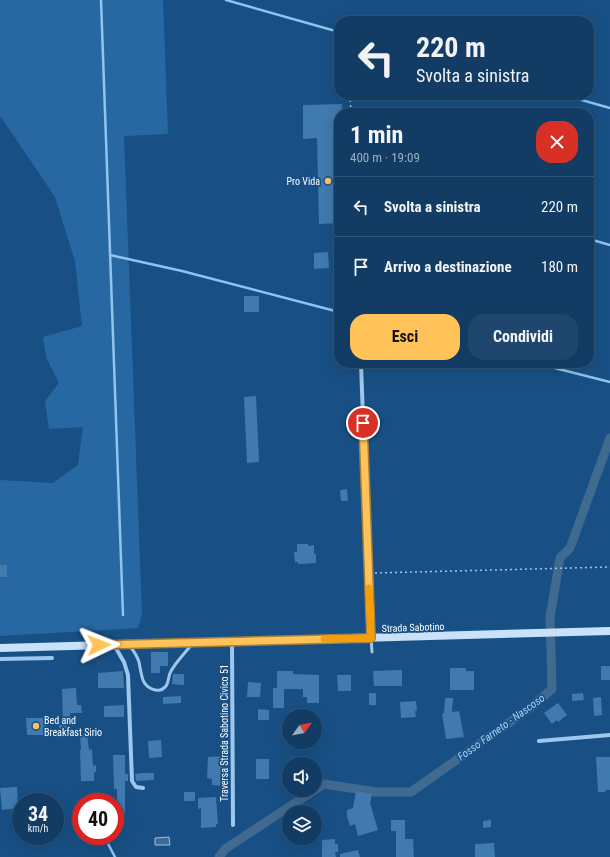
<!DOCTYPE html>
<html lang="it">
<head>
<meta charset="utf-8">
<style>
  body { margin:0; font-family:"Roboto Condensed",sans-serif; background:#1f476d; color:#f1f3f6; height:100vh; display:flex; flex-direction:column; font-size:15px; white-space:nowrap }
  * { box-sizing:border-box; margin:0 }
  p { font-size:13px; color:#9cadbf }
  .icon { flex:none; width:22px; height:22px; fill:none; stroke:currentColor; stroke-width:2; stroke-linecap:round; stroke-linejoin:round }
  .map { position:relative; flex:1; overflow:hidden }
  .side { position:absolute; left:334px; top:108px; width:260px; height:260px; display:flex; flex-direction:column; background:#123c64; border-radius:16px; box-shadow:0 4px 16px #0002,0 0 0 1px #315678 }
  .side>* { flex:none }
  .banner { position:absolute; left:334px; top:16px; width:260px; height:84px; border-radius:16px; box-shadow:0 4px 16px #0002,0 0 0 1px #315678; background:#123c64; color:#f1f3f6; overflow:hidden }
  .needle { width:26px; rotate:57deg }
  .tools { position:absolute; left:282px; top:709px; display:grid; gap:8px }
  .tools a { display:grid; place-items:center; width:40px; height:40px; border-radius:50%; background:#123c64; box-shadow:0 4px 16px #0002,0 0 0 1px #315678; font-size:20px }
  .speed { position:absolute; left:12px; top:793px; display:flex; gap:8px; font-size:20px; font-weight:700; text-align:center }
  .speed>* { display:grid; place-content:center; width:52px; height:52px; border-radius:50%; background:#123c64; box-shadow:0 4px 16px #0002,0 0 0 1px #315678; line-height:1 }
  .speed small { font-size:10px; font-weight:400 }
  .speed .limit { border:6px solid #d22; background:#fff; color:#111 }
  .pin { position:absolute; display:grid; place-items:center; width:34px; height:34px; color:#fff; margin:-17px; border:2px solid #fff; border-radius:50%; box-shadow:0 1px 4px #0007 }
  .me { position:absolute; width:44px; margin:-22px; rotate:88deg; stroke-linejoin:round; filter:drop-shadow(0 0 3px #0008) }
  .turn { display:flex; align-items:center; gap:14px; height:84px; padding:0 16px; font-size:18px }
  .turn .icon { width:52px; height:52px; stroke-width:2.5 }
  .turn b { display:block; font-size:28px; line-height:34px }
  .round { display:grid; place-items:center; flex:none; width:42px; height:42px; border-radius:16px; background:#1f476d }
  .headline { display:flex; align-items:center; justify-content:space-between; height:68px; padding:0 16px }
  h1 { font-size:24px; font-weight:700; line-height:30px }
  .action { display:flex; gap:8px; margin-top:auto; padding:8px 16px }
  .action a { flex:1; height:46px; border-radius:16px; background:#ffc359; color:#111; font-size:16px; font-weight:700; line-height:46px; text-align:center }
  .action a+a { background:#1f476d; color:#f1f3f6 }
  ul { padding:0; list-style:none }
  li { display:flex; align-items:center; gap:12px; height:60px; padding:0 16px; border-top:1px solid #315678 }
  li div { flex:1 }
  li b { display:block; font-size:15px }
  li em { font-style:normal }
  .map>svg:first-child { display:block }
</style>
</head>
<body>
<div class="map">
<svg width="610" height="857" viewBox="0 0 610 857">
  <rect width="100%" height="100%" fill="#185085"/>
  <!-- green -->
  <path fill="#2768a3" d="M0 0H163L168 134 124 136 142 615 138 628 0 636V480L53 483 78 465 83 427 49 429 45 401 59 383 46 357 43 337 82 326 75 261 55 197 1 117H0Z"/>
  <!-- water -->
  <path fill="#416a91" stroke="#90c3ef" d="M169 837 170 845H155V838Z"/>
  <g fill="none" stroke-linecap="round" stroke-linejoin="round">
    <!-- stream -->
    <path stroke="#90c3ef" stroke-width="2.5" d="M101 0 123 615
      M226 0 339 32
      M564 95 610 108
      M589 239 610 245
      M110 255 182 271 339 312
      M535 363 610 382
      M607 445H610
      M104 836 115 857"/>
    <!-- canal -->
    <path stroke="#416a91" stroke-width="9" d="M219 857 225 849 324 784 376 792H411L530 708 552 689 550 617 560 558 570 548 610 438"/>
  </g>
  <!-- building -->
  <path fill="#407aaf" d="M342 104V113H339V223L319 224 317 138 303 139V105Z
    M328 252 329 268 314 269V253Z
    M244 296H259V312H244Z
    M256 396 259 462 247 463 244 397Z
    M347 489 348 501H341L340 490Z
    M297 544H308V546L314 545V554H316V563L298 564V562H295L294 552H297Z
    M0 565H7V577H0Z
    M151 652H168V666H160V673H151Z
    M601 666H610V680H601Z
    M450 668H466V671H474V690H450Z
    M402 670V686H374L373 671Z
    M123 671 124 688H98V673Z
    M277 671H293V674L319 675V703H307V697H303V689H284V708H273V688H277Z
    M173 674H184V685L172 684Z
    M337 675H351V691H338Z
    M248 682 261 683 260 697H247Z
    M76 688 77 705H81L82 713H70L72 737 59 738V724H63L62 689Z
    M369 693H376V705H369Z
    M583 693 584 700 572 701V694Z
    M181 696V703L163 704V697Z
    M601 697 602 715 594 716 593 698Z
    M445 698H453L452 712 459 711 464 737 446 739 442 714 444 713Z
    M416 701 417 711H415L416 717 401 718 400 702Z
    M558 703 567 715 558 722 557 720 552 724 544 713Z
    M124 705V717H104V706Z
    M258 709 269 710V720H258Z
    M292 710H306V716H292Z
    M26 718H46V735H27Z
    M87 733 89 750 92 749 93 766 96 765V772H94V781H81L80 750H81L80 734Z
    M161 740 162 757 149 758 148 741Z
    M113 755H125V774H128V781H125V814H117V789H114Z
    M225 756V767H227L225 786 212 785V779L207 778 208 757Z
    M596 757H610V790H605L606 792H598Z
    M256 759H269V779H256Z
    M143 773H154V780L136 781 135 774Z
    M17 787 18 808 2 810 0 788Z
    M356 791 372 794 370 803 378 830 358 836 355 824 350 826 347 816V810L353 808Z
    M184 792H195V801H184Z
    M216 797 218 824H216V827L201 828V808L198 809V798Z
    M391 820H405V839H413L414 857H396V831H391Z
    M491 820V827L483 828V821Z
    M335 839V844H338V852H335L336 857H322V840Z
    M494 843 495 857H475V844Z
    M358 850 360 857H340V854Z"/>
  <g fill="none" stroke-linecap="round" stroke-linejoin="round">
    <!-- path -->
    <path stroke="#9ec7ed" stroke-width="1.5" stroke-dasharray="2 3" stroke-linecap="butt" d="M350 95 351 113
      M413 113 415 111
      M375 573 610 567"/>
    <!-- lane -->
    <path stroke="#9ec7ed" stroke-width="3" d="M371 638 372 652
      M129 645C133 650 137 655 139 662 140 668 141 674 143 680 146 688 159 695 166 686 169 682 168 676 171 671 176 662 185 653 192 644"/>
    <!-- street -->
    <path stroke="#9ec7ed" stroke-width="4" d="M361 363 371 638
      M232 642 233 825
      M114 645 124 662 128 675 132 781 136 787 143 788
      M0 659 52 658
      M539 741 610 735"/>
    <!-- secondary -->
    <path stroke="#cae2f9" stroke-width="8" d="M0 648 610 631"/>
  </g>
  <g fill="none" stroke-linecap="round" stroke-linejoin="round">
    <!-- route casing -->
    <g stroke="#a67f3a" stroke-width="10">
      <path id="route" d="M99 645 371 638 363 423"/>
    </g>
    <!-- route -->
    <use href="#route" stroke="#ffc359" stroke-width="7"/>
    <!-- slow -->
    <path stroke="#f59e0b" stroke-width="7" d="M324 639 371 638 369 588"/>
  </g>
  <!-- markers -->
  <g fill="#ffc359" stroke="#185085" stroke-width="1.5">
    <circle cx="328" cy="181" r="4"/>
    <circle cx="36" cy="726" r="4"/>
  </g>
  <g text-anchor="middle" stroke-width="3.5" stroke-linejoin="round" paint-order="stroke">
    <!-- poi labels -->
    <g font-size="10" fill="#fff" stroke="#185085" text-anchor="end">
      <text x="320" y="185">Pro Vida</text>
      <text x="44" y="724" text-anchor="start">Bed and<tspan x="44" dy="12">Breakfast Sirio</tspan></text>
    </g>
    <!-- street labels -->
    <g font-size="10" fill="#fff" stroke="#185085">
      <text transform="translate(413 627) rotate(-2)" y="4">Strada Sabotino</text>
      <text transform="translate(224 733) rotate(-90)" y="4">Traversa Strada Sabotino Civico 51</text>
    </g>
    <!-- water labels -->
    <g font-size="11" font-style="italic" fill="#a9d1f4" stroke="#185085">
      <text transform="translate(501 727) rotate(-36)" y="4">Fosso Farneto - Nascoso</text>
    </g>
  </g>
</svg>
<div class="tools">
<a><svg class="needle" viewBox="-14 -14 28 28"><path d="M0-13l5 13h-10z" fill="#e53935"/><path d="M0 13l5-13h-10z" fill="#9cadbf"/></svg></a>
<a><svg class="icon" aria-label="sound" viewBox="0 0 24 24"><path d="M4 9h4l5-4v14l-5-4H4zM17 9q2 3 0 6"/></svg></a>
<a><svg class="icon" aria-label="layers" viewBox="0 0 24 24"><path d="M12 4l9 5-9 5-9-5zM3 14l9 5 9-5"/></svg></a>
</div>
<div class="speed"><div>34<small>km/h</small></div><div class="limit">40</div></div>
<div class="pin" style="left:363px;top:423px;background:#d93025"><svg class="icon" aria-label="arrive" viewBox="0 0 24 24"><path d="M6 21V4h12l-3 4 3 4H6"/></svg></div>
<svg class="me" style="left:99px;top:645px" viewBox="-20 -20 40 40"><path d="M0-17L14 15 0 8-14 15z" fill="#ffc359" stroke="#fff" stroke-width="4"/></svg>
<div class="banner">
<div class="turn"><svg class="icon" aria-label="left" viewBox="0 0 24 24"><path d="M17 20v-9H6M10 6l-5 5 5 5"/></svg><div><b>220 m</b>Svolta a sinistra</div></div>
</div>
<section class="side">
<div class="headline"><div><h1>1 min</h1><p>400 m · 19:09</p></div><a class="round" style="background:#d93025;color:#fff"><svg class="icon" aria-label="close" viewBox="0 0 24 24"><path d="M6 6l12 12M18 6L6 18"/></svg></a></div>
<ul>
<li><svg class="icon" aria-label="left" viewBox="0 0 24 24"><path d="M17 20v-9H6M10 6l-5 5 5 5"/></svg><div><b>Svolta a sinistra</b></div><em>220 m</em></li>
<li><svg class="icon" aria-label="arrive" viewBox="0 0 24 24"><path d="M6 21V4h12l-3 4 3 4H6"/></svg><div><b>Arrivo a destinazione</b></div><em>180 m</em></li>
</ul>
<div class="action"><a>Esci</a><a>Condividi</a></div>
</section>
</div>
</body>
</html>
